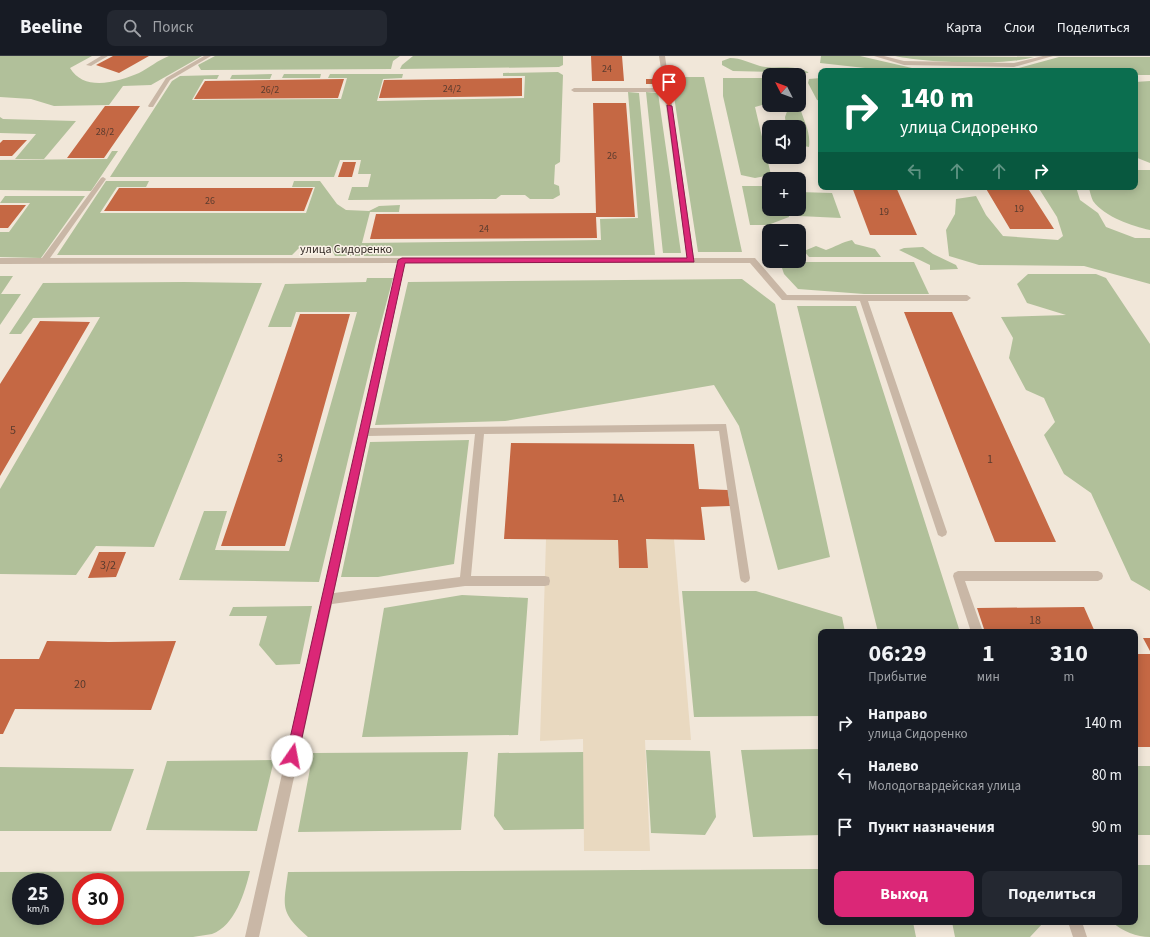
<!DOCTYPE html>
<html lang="ru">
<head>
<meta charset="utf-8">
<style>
  body { margin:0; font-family:"Source Sans 3",sans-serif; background:#242831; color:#f1f3f6; height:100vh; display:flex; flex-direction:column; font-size:15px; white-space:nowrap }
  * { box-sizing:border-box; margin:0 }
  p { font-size:13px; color:#9ea1a6 }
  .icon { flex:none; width:22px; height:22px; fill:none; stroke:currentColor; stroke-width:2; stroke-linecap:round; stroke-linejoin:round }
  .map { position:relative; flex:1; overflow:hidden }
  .side { position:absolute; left:818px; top:573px; width:320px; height:296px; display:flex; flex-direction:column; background:#171b24; border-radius:8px; box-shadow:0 2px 10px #0003 }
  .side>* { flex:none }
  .top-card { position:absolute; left:818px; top:12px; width:320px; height:122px; border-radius:8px; box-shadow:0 2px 10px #0003; background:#0b6e4f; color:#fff; overflow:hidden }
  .needle { width:26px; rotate:312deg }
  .tools { position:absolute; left:762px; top:12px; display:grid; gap:8px }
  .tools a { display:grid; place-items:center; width:44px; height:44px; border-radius:8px; background:#171b24; box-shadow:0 2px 10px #0003; font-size:20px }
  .speed { position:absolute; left:12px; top:817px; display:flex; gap:8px; font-size:20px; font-weight:700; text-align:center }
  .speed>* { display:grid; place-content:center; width:52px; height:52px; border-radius:50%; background:#171b24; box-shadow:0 2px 10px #0003; line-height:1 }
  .speed small { font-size:10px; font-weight:400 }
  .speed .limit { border:6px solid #d22; background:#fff; color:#111 }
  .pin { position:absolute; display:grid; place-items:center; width:34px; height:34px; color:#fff; margin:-41px -17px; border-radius:50% 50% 50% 0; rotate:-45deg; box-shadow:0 0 4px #0007 }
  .pin .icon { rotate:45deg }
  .me { position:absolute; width:44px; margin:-22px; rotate:12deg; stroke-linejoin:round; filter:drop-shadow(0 0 3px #0008) }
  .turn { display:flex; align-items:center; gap:14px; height:84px; padding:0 16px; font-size:18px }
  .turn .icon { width:52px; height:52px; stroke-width:2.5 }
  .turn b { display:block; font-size:28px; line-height:34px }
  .lanes { display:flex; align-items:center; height:38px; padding:0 16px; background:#0003; justify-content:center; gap:20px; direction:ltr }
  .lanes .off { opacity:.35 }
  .eta { display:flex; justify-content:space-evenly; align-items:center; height:68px; text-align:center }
  .eta b { font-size:24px; font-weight:700; line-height:28px }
  .cta { display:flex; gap:8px; margin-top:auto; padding:8px 16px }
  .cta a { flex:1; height:46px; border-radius:8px; background:#db2777; color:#fff; font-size:16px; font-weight:700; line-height:46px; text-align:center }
  .cta a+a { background:#242831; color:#f1f3f6 }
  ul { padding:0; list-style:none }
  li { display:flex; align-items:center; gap:12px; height:52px; padding:0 16px }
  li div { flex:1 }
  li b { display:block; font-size:15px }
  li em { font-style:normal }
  header { display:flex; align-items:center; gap:24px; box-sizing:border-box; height:56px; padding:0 20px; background:#171b24; border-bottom:1px solid #363941 }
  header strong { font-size:19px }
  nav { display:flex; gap:22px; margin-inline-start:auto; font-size:14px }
  .search { width:280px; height:36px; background:#242831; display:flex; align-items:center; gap:10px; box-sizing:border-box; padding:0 14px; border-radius:8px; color:#9ea1a6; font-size:15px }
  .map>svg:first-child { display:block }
</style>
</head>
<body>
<header>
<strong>Beeline</strong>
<div class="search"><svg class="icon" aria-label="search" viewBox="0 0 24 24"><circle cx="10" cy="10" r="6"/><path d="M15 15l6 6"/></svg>Поиск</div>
<nav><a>Карта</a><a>Слои</a><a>Поделиться</a></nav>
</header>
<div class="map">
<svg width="1150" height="881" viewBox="0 0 1150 881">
  <rect width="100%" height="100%" fill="#f1e7d9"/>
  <!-- green -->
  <path fill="#b1c09a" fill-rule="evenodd" d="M0 0H92L70 12C84 36 118 26 139 17 149 12 158 4 169 0 178 0 193 0 202 0L151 29 123 30 109 49 54 50 31 43 0 41Z
    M215 0H400L393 5 391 13 201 14 198 9Z
    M413 0H563V9L559 11 400 13 402 9Z
    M821 0H860L925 15H892L820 7Z
    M895 0 1034 1C1002 10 928 7 895 0Z
    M1059 1H1150V19H1135V15H1008Z
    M730 2C741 2 750 7 760 10 779 14 790 7 810 17L733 15 722 9V5Z
    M558 16 563 19 560 106 555 109 554 128 559 130 560 139 553 143H530L525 139H501L496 143H483L348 144 352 131H368L371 118H358L361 104H340L334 121H110L172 25 180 20 219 19 217 23H204L192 44 341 43 347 22H328L330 18H403L402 22 383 23 377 45 524 42 525 20H503V17Z
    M272 18 270 23H230L232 19Z
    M284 18H321L320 22H282Z
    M671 21H704L742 196H698Z
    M723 22H769V47L755 51 771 119 755 122 741 119 723 40Z
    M821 22V45L817 44 808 27 809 23Z
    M1150 25V107L1135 101V26Z
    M628 36 639 37 655 199 335 200 330 190H301L292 199H57L106 125H149L146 131H117L100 157H306L315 131H292L294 125H320L337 148 346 154 369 155 379 150 400 149 399 156H370L362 187 601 184 600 163 638 162Z
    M646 36 658 37 681 197H663Z
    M799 48C803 65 811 74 809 91L799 89V71H786L785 61 789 50 786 49Z
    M0 61 3 63 76 65 44 103H15L36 78 0 77Z
    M112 95H118L91 135 0 134V104L107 103Z
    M1135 114H1150V174C1132 170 1105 161 1093 145 1091 141 1090 136 1089 132L1135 131Z
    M742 130H769V153H788L789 161 768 169H750Z
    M1038 131H1076L1080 144 1098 157 1106 171 1135 182H1150V228L1084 210 979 209 949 200 946 174 955 158 956 143 976 140 986 159 1003 180 1058 184 1063 180 1057 161Z
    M799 136 832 137 841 162 799 160 797 153H799Z
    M5 140H85L41 202 0 201V176H9L30 147H0Z
    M852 184 855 188 875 193 881 201H809L804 195 816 190 826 194C835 191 842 186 852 184Z
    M923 191 933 198 956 209 958 213 930 214V209L899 194 904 192Z
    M780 206H914L929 238H864L798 233 784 218Z
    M1028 218H1096L1106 222 1150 288V535L1131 524 1091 437 1064 418 1044 379 1055 366 1044 342 1026 334 1009 302 1013 282 1001 261 1066 259 1027 247 1017 228Z
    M0 220H13L1 238H21L0 269Z
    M367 222H393L376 286 319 526 179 524 204 455H227L215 494 289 495 357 256H296L291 271H268L285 228 366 226Z
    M742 223 775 248 830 501 778 514 739 370 714 329 505 365 375 369 408 226Z
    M184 226 262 227 154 491 96 490 76 519 0 518V433L100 261 33 262 21 278H9L43 227Z
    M797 250H856L960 576H878Z
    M469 384 454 508 378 521H341L370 386Z
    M682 535H756L842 561 845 576H821V660L694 661Z
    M462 539 528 542 518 679 362 681 384 552Z
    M312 550 300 608 276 609 259 589 267 560H229L233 551Z
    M821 693V779L753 781 741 694Z
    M646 694 710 695 716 761 705 779 651 777Z
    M468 696 461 774 298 776 313 697Z
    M584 696V773L504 774 494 760 498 697Z
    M274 704 257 775 146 774 167 705Z
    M1135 710H1150V779H1135Z
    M0 711 134 713 111 775H0Z
    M1135 809H1150V881C1137 881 1122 875 1112 866H1135Z
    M821 813V866H913L916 881H308C280 856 283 853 288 816Z
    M250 815C245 836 235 870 212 878 206 879 199 880 193 881H0V816ZM21 826H55V860H21ZM81 826H115V860H81Z
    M952 866H1044L1030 881H955Z"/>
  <!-- plaza -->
  <path fill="#e9d9c0" d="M546 483 618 484 619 512H648L646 483H674L691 684H645L650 795H584L583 683 540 685Z"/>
  <!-- building -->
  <path fill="#c56844" d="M113 0H149L119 17 96 9Z
    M591 0H622L624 25H592Z
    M522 22V40L379 42 384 24Z
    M344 23 338 42 194 43 205 25Z
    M646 23H655V28H646Z
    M593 47H626L635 161H596L597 182 370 183 376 158 596 157Z
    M105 50H140L104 102H67Z
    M3 84H27L12 100H0V87Z
    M343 106H356L352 121H338Z
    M852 131H896L917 179H870Z
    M985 131H1027L1054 173H1010Z
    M119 132H313L304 155H104Z
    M0 149H26L8 172H0Z
    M904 256H952L1056 486H995Z
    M300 258H350L285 490H221Z
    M40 265 90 266 0 420V328Z
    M511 387 694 388 699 433 728 434 730 450 701 451 705 484 646 483 648 512H619L618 484 504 483Z
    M99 496H126L116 521 88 522Z
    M1084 551 1095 576H985L977 552Z
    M1143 582H1150V595Z
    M47 585 109 586 176 585 151 654 15 653 3 678H0V603H39Z
    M1135 598H1150V691H1135Z"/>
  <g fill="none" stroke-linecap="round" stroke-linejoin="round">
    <!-- minor -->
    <path fill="#c9b7a6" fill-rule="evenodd" d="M101 0H108L91 10 86 9Z
      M204 0H211L170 24 153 51H149L148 50 166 22Z
      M659 0H665L694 202H755L787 239H967L971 242 967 245H868L947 476 946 479 942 481 938 479 860 245 782 244 750 207H405L370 372 726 368 750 522 749 525 745 527 741 525 740 522 719 375 484 378 471 520H545L549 521 550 525 549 529 545 530H465L332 548 259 881H245L398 207 0 208V202H42L101 122 103 121 106 123 50 202H687L664 36H574L571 34 574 32H664ZM475 378 460 521 334 537 368 380Z
      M874 0H884L904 5 1014 7 1043 0H1053L1014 11 904 9Z
      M958 515H1098L1102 517 1103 520 1102 523 1098 525H965L983 576H971L953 520 954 517Z
      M1068 866H1082L1087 881H1073Z"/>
  </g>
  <!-- route -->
  <path fill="#db2777" stroke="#8e194d" d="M667 49 672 50 694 206 405 207 298 700 296 704 292 706 288 704 286 700 398 204 402 202H687Z"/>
  <g text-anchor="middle" stroke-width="3" stroke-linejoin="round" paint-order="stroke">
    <!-- far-number labels -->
    <g font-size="10" fill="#593b2e">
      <text x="607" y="16">24</text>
      <text x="452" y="36">24/2</text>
      <text x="270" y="37">26/2</text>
      <text x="105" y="79">28/2</text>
      <text x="612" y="103">26</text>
      <text x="210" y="148">26</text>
      <text x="1019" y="156">19</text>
      <text x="884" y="159">19</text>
      <text x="484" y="176">24</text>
    </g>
    <!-- far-street labels -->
    <g font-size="12" fill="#352c27" stroke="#f9f1e6">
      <text x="346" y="197">улица Сидоренко</text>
    </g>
    <!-- number labels -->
    <g font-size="12" fill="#593b2e">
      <text x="13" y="378">5</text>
      <text x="280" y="406">3</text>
      <text x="990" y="407">1</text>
      <text x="618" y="446">1А</text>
      <text x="108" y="513">3/2</text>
      <text x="1035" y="568">18</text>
      <text x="80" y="632">20</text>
    </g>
  </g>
</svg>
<div class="tools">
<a><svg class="needle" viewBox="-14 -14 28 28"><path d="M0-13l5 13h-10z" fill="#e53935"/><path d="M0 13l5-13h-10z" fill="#9ea1a6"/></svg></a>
<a><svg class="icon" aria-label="sound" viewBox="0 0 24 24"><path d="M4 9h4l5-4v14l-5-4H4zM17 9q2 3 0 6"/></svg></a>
<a>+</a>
<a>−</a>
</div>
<div class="speed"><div>25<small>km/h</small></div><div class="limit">30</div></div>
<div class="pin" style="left:669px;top:50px;background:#d93025"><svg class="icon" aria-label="arrive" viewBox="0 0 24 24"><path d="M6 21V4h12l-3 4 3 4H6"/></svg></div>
<svg class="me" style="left:292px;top:700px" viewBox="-20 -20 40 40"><circle r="19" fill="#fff"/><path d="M0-13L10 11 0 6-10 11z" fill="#db2777"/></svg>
<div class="top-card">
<div class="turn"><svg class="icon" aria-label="right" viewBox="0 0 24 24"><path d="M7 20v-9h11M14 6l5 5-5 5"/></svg><div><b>140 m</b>улица Сидоренко</div></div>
<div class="lanes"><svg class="icon off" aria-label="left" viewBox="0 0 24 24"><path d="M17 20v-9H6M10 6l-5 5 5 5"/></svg><svg class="icon off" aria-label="ahead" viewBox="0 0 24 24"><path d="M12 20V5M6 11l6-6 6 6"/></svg><svg class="icon off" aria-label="ahead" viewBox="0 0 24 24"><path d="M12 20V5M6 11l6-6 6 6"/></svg><svg class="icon" aria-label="right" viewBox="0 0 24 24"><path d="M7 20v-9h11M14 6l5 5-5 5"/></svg></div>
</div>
<section class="side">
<div class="eta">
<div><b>06:29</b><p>Прибытие</p></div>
<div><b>1</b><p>мин</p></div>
<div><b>310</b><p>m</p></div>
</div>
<ul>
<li><svg class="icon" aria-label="right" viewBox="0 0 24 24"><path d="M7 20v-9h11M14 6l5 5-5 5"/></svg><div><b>Направо</b><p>улица Сидоренко</p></div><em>140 m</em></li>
<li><svg class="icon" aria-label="left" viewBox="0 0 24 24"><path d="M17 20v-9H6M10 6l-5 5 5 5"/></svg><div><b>Налево</b><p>Молодогвардейская улица</p></div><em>80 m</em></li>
<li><svg class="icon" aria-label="arrive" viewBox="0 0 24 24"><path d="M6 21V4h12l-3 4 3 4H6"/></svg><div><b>Пункт назначения</b></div><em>90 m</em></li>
</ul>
<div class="cta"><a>Выход</a><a>Поделиться</a></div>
</section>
</div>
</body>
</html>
